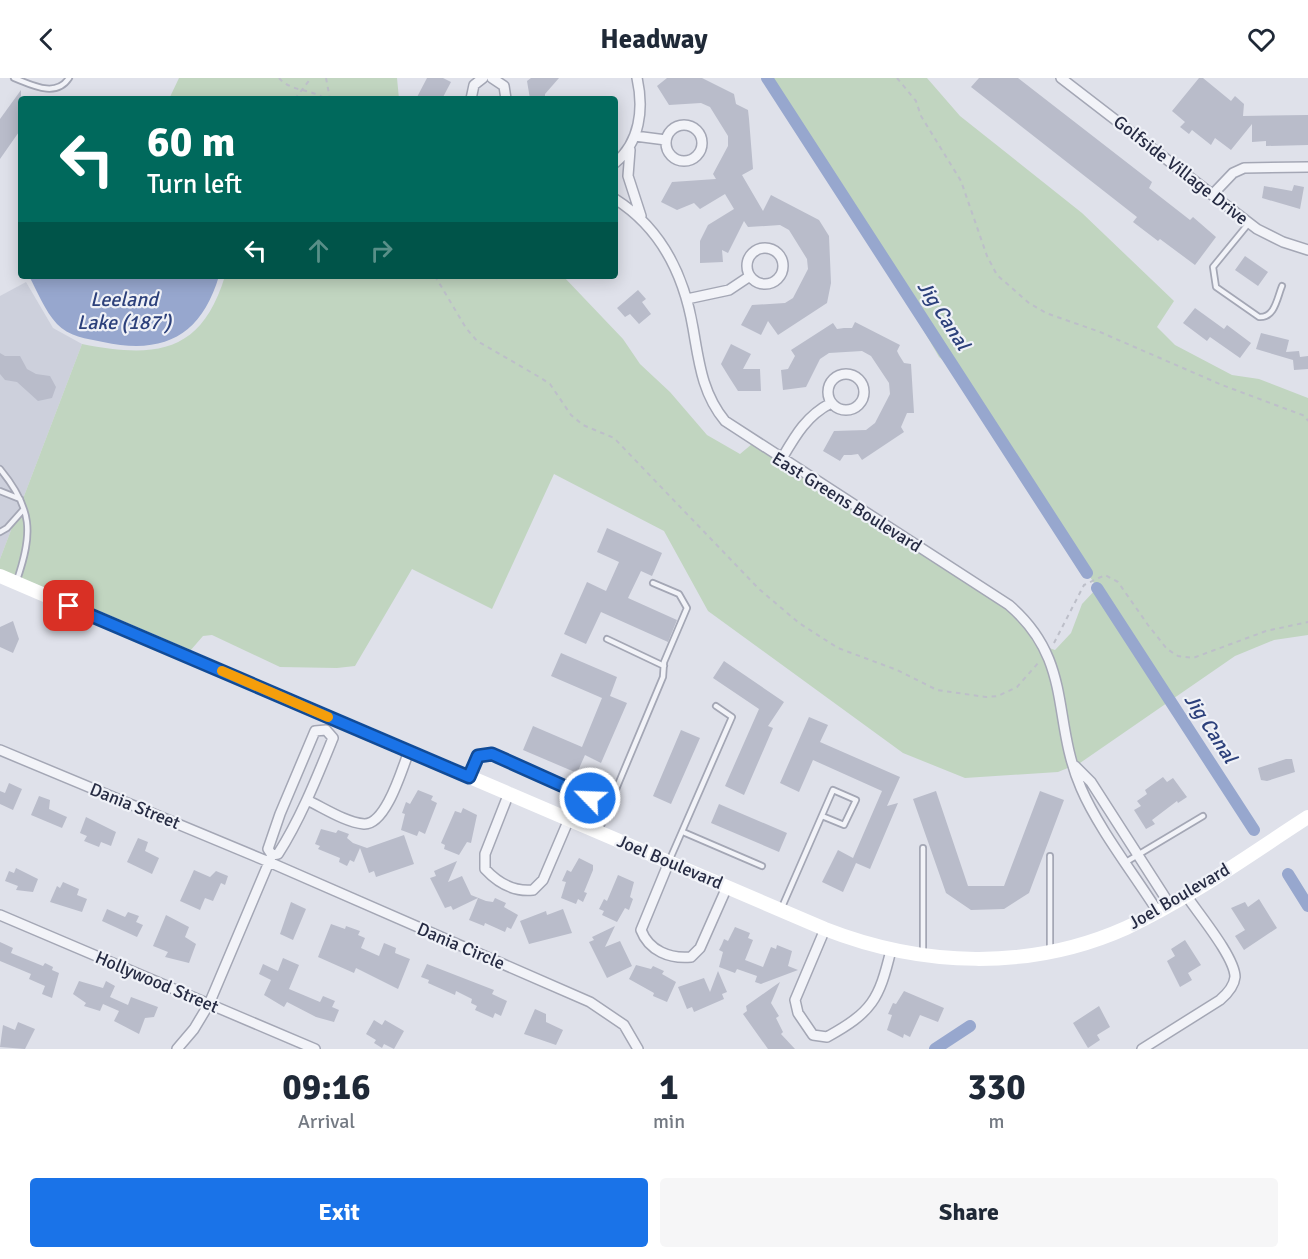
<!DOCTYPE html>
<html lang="en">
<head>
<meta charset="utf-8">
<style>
  body { margin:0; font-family:Signika,sans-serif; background:#f6f6f7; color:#1f2937; height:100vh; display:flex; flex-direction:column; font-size:22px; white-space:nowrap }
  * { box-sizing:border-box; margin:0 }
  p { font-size:20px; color:#747a83 }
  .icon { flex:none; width:33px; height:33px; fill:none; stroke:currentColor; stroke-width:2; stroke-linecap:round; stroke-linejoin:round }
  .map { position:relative; height:971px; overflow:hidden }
  .side { display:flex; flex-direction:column; background:#fff; flex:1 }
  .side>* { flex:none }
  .guide { position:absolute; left:18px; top:18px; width:600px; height:183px; border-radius:6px; box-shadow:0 3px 15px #0003; background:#00695c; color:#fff; overflow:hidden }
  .pin { position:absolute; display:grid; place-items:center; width:51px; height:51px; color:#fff; margin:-26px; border-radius:12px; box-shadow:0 3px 9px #0006 }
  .me { position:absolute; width:66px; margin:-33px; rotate:294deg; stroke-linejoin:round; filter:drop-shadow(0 0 4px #0008) }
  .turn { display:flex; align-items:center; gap:21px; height:126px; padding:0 30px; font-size:27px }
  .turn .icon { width:78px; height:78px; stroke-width:2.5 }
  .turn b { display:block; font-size:42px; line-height:51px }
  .lanes { display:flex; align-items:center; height:57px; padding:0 30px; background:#0003; justify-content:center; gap:30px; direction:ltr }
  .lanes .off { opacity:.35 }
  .eta { display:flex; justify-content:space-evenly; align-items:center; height:102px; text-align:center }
  .eta b { font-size:36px; font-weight:800; line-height:42px }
  .button { display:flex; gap:12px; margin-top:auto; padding:12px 30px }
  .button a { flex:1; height:69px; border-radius:6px; background:#1a73e8; color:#fff; font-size:24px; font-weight:800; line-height:69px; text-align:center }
  .button a+a { background:#f6f6f7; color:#1f2937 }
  header { display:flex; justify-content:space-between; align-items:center; height:78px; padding:0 30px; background:#fff; font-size:27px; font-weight:800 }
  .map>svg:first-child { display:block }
</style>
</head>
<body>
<header><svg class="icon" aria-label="back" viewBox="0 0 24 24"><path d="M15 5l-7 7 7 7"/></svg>Headway<svg class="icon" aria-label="heart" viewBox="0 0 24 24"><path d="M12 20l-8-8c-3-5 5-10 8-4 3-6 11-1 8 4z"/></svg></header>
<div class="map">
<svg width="1308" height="971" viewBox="0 0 1308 971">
  <rect width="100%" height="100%" fill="#dfe1ea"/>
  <!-- built -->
  <path fill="#cdd0dc" d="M26 204 53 250 82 266 0 481V218Z"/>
  <!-- green -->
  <path fill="#c1d5c0" d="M179 0H397L399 21H169Z
    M768 0H927L960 38 1082 135 1174 223 1157 249 1175 267 1232 297 1259 301 1308 320V557L1274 562 1235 578 1080 685 1058 694 965 700 903 675 708 533 664 453 554 396 492 531 412 491 355 588 337 590 280 589 212 557 203 558 190 573 0 491V481L82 266C154 280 201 277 225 198H563L623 261 640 286 670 314 707 357 740 376 752 366 1022 533 1049 570 1055 572 1071 555 1082 526 1097 510 967 302 939 279 893 199Z"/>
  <!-- water -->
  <path fill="#97a7ce" d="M29 198H219C201 258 164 277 103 264 87 261 68 258 57 246 45 233 37 213 29 198Z"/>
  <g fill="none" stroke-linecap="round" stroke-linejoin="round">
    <!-- canal -->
    <path stroke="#97a7ce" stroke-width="12" d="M767 0 1087 495
      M1097 510 1254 752
      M1288 796 1308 828
      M935 971 970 948"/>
  </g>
  <!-- building -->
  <path fill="#b9bcca" d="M427 0H443L451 4 442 21H416Z
    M531 0H559L545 16V21H530L527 3Z
    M667 0H702L734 16 736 26 748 32 749 41 753 91 742 97 763 133 771 117 819 142 829 158 831 205 827 225 778 257 768 243 761 257 741 247 752 227 785 225 793 220 808 191 807 181 789 152 780 147 748 149 744 143 728 175 722 172 723 184 700 185V163L708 147 734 131 725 116 700 131 694 125 677 132 661 124 672 104 716 101 713 96 728 68V58L710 29 701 25 669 27 657 8Z
    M979 0H1018L1152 104 1149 110 1190 142 1193 139 1216 159 1195 187 1160 161 1158 163 1133 144 1137 139 971 9Z
    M1199 0H1203L1231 23 1235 18 1244 26 1243 38 1308 37V67L1266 68V63L1252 64V46L1231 72 1215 60 1211 67 1192 52 1189 56 1180 49 1185 44 1172 33Z
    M21 12V51L0 81V41Z
    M1294 107 1304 109 1300 131 1262 120 1264 108 1292 113Z
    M1245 178 1268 194 1258 208 1235 192Z
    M638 212 646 221 642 224 651 236 639 246 630 236 625 239 617 230Z
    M1195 230 1224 251 1227 247 1251 265 1240 280 1210 259 1207 263 1183 245Z
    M855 244 900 267 897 273 899 277 904 285 911 286 914 335H907L901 349 904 354 862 382 858 376 851 377H844L840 383 823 373 834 353 866 352 875 345 890 316 889 305 871 278 862 273 829 275 820 281 806 309 783 312 781 292 788 291 795 278 791 272 833 245 837 251 844 250H852Z
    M1261 255 1289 262 1286 274 1299 273 1300 279 1308 278V291L1294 292 1293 282 1256 271Z
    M731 266 751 276 743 291H760L761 313H738L729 299 721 286Z
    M0 275 5 278H20L27 291 36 296 50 298 56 309 52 320 38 323 17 304 5 302 0 296Z
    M607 450 662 475 652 498 641 493 628 520 677 542 668 564 601 534 586 566 564 556 587 504 606 513 619 484 597 474Z
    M13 543 19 561 13 575 0 569V549Z
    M561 575 617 599 610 618 627 625 601 685 585 677 577 695 523 672 533 648 582 669 602 620 551 598Z
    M724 583 784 624 768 648 773 650 744 717 725 708 759 631 713 600Z
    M809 639 828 647 820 664 900 699 887 728 898 725 870 791 856 785 843 814 822 804 838 772 853 780 882 713 813 682 799 714 780 705Z
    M681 652 700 660 671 726 653 718Z
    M1286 681H1292L1295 694 1267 703 1261 702 1258 690Z
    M1163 699 1167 704 1173 700 1187 719 1178 725 1177 723 1152 742 1155 746 1146 751 1134 732 1141 728 1137 723 1147 716 1145 712Z
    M9 705 22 711 13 732 0 726V713L5 715Z
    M418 712 433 718 431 722 437 725 425 756 419 753 417 758 401 752 405 736 402 735 406 724 410 726Z
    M936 713 968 808H1004L1040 713 1064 722 1029 815 1004 831 971 832 946 815 913 721Z
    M39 718 50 722 49 731 67 739 62 750 31 737Z
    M719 726 787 755 779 774 711 745Z
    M463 730 477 737 471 765 467 764 459 777 444 771 445 767 441 765 455 733 461 735Z
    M86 739 116 754 111 768 101 764 99 769 84 763 87 758 80 755Z
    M321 751 336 755 338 752 349 756 347 760 353 765 367 770 404 757 414 786 376 799 374 793 369 795 360 770 354 784 350 782 347 788 339 784 340 780 318 771 320 768 315 766Z
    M138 760 148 764 145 773 159 780 152 796 127 784Z
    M579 780 593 787V792L584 814 587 815 583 824 578 821 576 826 561 820 566 804 562 803 567 792 571 794Z
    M457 783 448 804 462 798 471 817 486 823 493 824 495 820 506 825 504 829 518 837 511 851 507 849 505 854 485 845 484 848 469 842 478 820 453 832 451 828 445 830 430 800 436 798 434 793Z
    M16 790 38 801 33 814 16 812 18 808 5 803 9 793 14 795Z
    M194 792 210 799 216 793 228 798 225 807 221 805 213 823 205 820 200 832 180 823Z
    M618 797 634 804 630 819 633 821 629 832 625 830 617 844 602 837 604 833 599 831 604 821 607 823Z
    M63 804 79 811 77 817 87 821 82 834 50 824 57 808 60 810Z
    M1259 821 1277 850 1244 872 1235 858 1245 852 1231 830 1245 824 1248 829Z
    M291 824 306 831 293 862 280 856Z
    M107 831 125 839 128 834 139 838 136 844 143 847 137 859 102 843Z
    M563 831 572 855 529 866 520 843 546 833 547 837Z
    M166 837 189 849 185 859 196 866 189 885 165 879 168 874 153 868Z
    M331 846 345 851 346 848 360 853 358 857 365 860 361 870 379 878 384 865 396 870 395 875 410 881 398 911 356 890 354 895 318 879Z
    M615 848 605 869 620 863 632 888 607 900 589 864 594 862 592 859Z
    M735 849 750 855 748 860 753 862 745 882 763 889 771 869 776 871 777 867 792 873 788 888 798 892 761 906 755 904 757 898 737 891 735 895 719 889 723 874 719 872 722 866 724 861 728 863Z
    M1185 862 1201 887 1188 895 1192 902 1180 909 1167 883 1175 878 1171 871Z
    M0 864 13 870 11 875 43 888 45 885 53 889 52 892 59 895 52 920 42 916 45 908 29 901 31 896 0 883Z
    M283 880 299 887 289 911 320 924 323 918 335 923 332 929 339 932 334 944 316 939 287 924 284 929 264 917 271 902 259 896 263 886 278 893Z
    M427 886 494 912 492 916 507 923 501 938 495 935 493 940 475 932 477 928 471 925 472 921 456 913 455 917 428 905 429 902 421 899Z
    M636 887 651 891 653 888 664 893 662 896 676 904 667 924 653 918 654 915 629 901Z
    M718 893 727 914 722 916 724 921 694 934 692 929 687 931 678 909 704 900 710 914Z
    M79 903 103 910 106 903 115 908 110 919 128 927 131 919 158 929 154 939 145 940 139 956 114 943 119 933 103 926 100 933 84 928 86 925 73 916Z
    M780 904 771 925 779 938 776 940 783 954 781 956 795 971H768L743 936 747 933 746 928Z
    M904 913 944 930 938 944 920 937 910 959 904 956 903 960 887 952 892 937 888 936 893 925 896 926Z
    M1099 928 1110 949 1097 957 1100 962 1088 970 1073 945Z
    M535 931 546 936V944L563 952 556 967 524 956Z
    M374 942 382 947 385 942 404 953 394 971 384 966 382 970 374 965 376 962 366 956Z
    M18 944 35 951 25 971 0 969 3 947 15 952Z"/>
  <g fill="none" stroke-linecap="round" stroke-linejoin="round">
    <!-- service casing -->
    <g stroke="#a4a7b5" stroke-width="8">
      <path id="service" d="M14 0C32 7 56 20 69 0
        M1249 145 1213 189 1216 209 1259 239C1275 240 1277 220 1282 208
        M0 391C33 431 33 455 17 502
        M0 413 20 421
        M0 454 7 450 23 432
        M607 561 664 588
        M470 696 478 678 492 676 609 728 599 753
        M609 728 663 599 664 584 687 530 679 516 653 505
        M683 754 762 788
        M1050 778V871
        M670 781 732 639 716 628
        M1126 784 1203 738
        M782 829 833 712 856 722 844 747 822 738
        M923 875V770"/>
    </g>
    <!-- minor casing -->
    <g stroke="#a4a7b5" stroke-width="12">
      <path id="minor" d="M492 0 504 8 506 21
        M1061 0 1257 151 1283 164 1308 172
        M471 21 474 7 483 0
        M666 65a18 18 0 1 1 36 0a18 18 0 1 1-36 0Z
        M635 58 666 62
        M630 72 628 98 641 138
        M615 85C640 64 644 31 637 0
        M1212 117 1233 95 1244 90 1308 89
        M615 121C661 150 684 197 693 250 699 284 702 315 725 343L1009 527C1074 583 1051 641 1081 710 1098 750 1134 796 1158 834
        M747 188a18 18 0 1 1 36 0a18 18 0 1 1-36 0Z
        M687 221 729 212 750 198
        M828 314a18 18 0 1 1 36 0a18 18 0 1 1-36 0Z
        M781 382C795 358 806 338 831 325
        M0 672 269 784 590 924 624 947 638 971
        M1075 688 1091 704 1170 827
        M509 715 485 776V791C498 805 514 814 533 812L543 802 569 741
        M307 722C324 730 345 744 364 746 386 747 402 691 409 673
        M272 777 278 776C301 740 317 699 333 660L326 652
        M272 777 268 771 280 736 315 653 326 652
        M669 784 641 852C649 873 670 881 691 879L700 870 727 809
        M0 837 315 971
        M825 851 795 922 798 935 813 957 827 959C872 934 879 922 891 872
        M177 971 194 951 209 926 272 777
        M1142 971 1220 922C1227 916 1234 909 1235 899 1235 879 1197 834 1186 817"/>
    </g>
    <!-- path -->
    <path stroke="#bdbfc9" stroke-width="2" stroke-dasharray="4.5 4.5" stroke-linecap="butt" d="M279 0C291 14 310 10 325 21
      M326 0 330 21
      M897 0 916 23 921 38 961 103 987 178 997 197 1029 225 1046 235 1100 254 1222 307 1305 338 1308 343
      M295 21 311 0
      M435 198 466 250 477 263 541 300 550 306 571 337 583 347 614 360 759 511 799 545 838 570 897 592 937 612 986 619 998 618 1017 609 1039 584
      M1054 565 1084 507 1105 497 1118 504 1148 547 1167 571 1178 578 1193 580 1266 553 1308 544"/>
    <!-- service -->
    <use href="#service" stroke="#f2f3f8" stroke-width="4.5"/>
    <!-- minor -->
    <use href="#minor" stroke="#f2f3f8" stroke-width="9"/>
    <!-- secondary -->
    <path stroke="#fff" stroke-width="14" d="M0 498 825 851C922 889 1030 893 1126 850 1190 820 1249 777 1308 739"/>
  </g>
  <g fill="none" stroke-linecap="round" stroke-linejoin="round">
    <!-- route casing -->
    <g stroke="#114b97" stroke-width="15">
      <path id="route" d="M69 528 469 699 478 678 492 676 590 720"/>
    </g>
    <!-- route -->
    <use href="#route" stroke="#1a73e8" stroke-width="10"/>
    <!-- slow -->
    <path stroke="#f59e0b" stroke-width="10" d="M222 593 328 639"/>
  </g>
  <g text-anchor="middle" stroke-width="4.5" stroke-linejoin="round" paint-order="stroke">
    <!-- street labels -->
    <g font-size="18" fill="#262b43" stroke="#eff1f7">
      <text transform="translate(1181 92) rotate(38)" y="6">Golfside Village Drive</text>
      <text transform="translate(847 424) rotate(32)" y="6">East Greens Boulevard</text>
      <text transform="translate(135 728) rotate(22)" y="6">Dania Street</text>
      <text transform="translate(670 784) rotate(23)" y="6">Joel Boulevard</text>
      <text transform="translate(1179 818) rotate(-30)" y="6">Joel Boulevard</text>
      <text transform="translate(461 868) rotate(23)" y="6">Dania Circle</text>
      <text transform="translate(157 904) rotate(23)" y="6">Hollywood Street</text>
    </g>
    <!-- water labels -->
    <g font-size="20" font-style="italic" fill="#2c407b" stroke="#eff1f7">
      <text x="124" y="228">Leeland<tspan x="124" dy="23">Lake (187')</tspan></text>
      <text transform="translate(944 237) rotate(57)" y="7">Jig Canal</text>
      <text transform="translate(1211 650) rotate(57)" y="7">Jig Canal</text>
    </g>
  </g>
</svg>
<div class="pin" style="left:69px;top:528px;background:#d93025"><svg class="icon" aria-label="arrive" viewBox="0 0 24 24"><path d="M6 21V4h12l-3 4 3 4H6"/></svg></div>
<svg class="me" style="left:590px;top:720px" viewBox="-20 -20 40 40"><circle r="17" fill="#1a73e8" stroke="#fff" stroke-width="3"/><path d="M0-11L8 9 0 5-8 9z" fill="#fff"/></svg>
<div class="guide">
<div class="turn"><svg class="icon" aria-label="left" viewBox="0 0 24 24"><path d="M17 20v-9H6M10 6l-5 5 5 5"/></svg><div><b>60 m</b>Turn left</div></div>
<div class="lanes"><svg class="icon" aria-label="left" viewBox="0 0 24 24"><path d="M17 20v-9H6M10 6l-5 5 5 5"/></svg><svg class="icon off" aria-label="ahead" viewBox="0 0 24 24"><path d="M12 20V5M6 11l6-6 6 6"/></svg><svg class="icon off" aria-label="right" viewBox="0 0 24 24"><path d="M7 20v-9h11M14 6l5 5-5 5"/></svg></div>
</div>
</div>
<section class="side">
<div class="eta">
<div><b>09:16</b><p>Arrival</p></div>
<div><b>1</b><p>min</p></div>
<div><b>330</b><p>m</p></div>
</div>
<div class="button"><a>Exit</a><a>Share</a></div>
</section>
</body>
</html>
